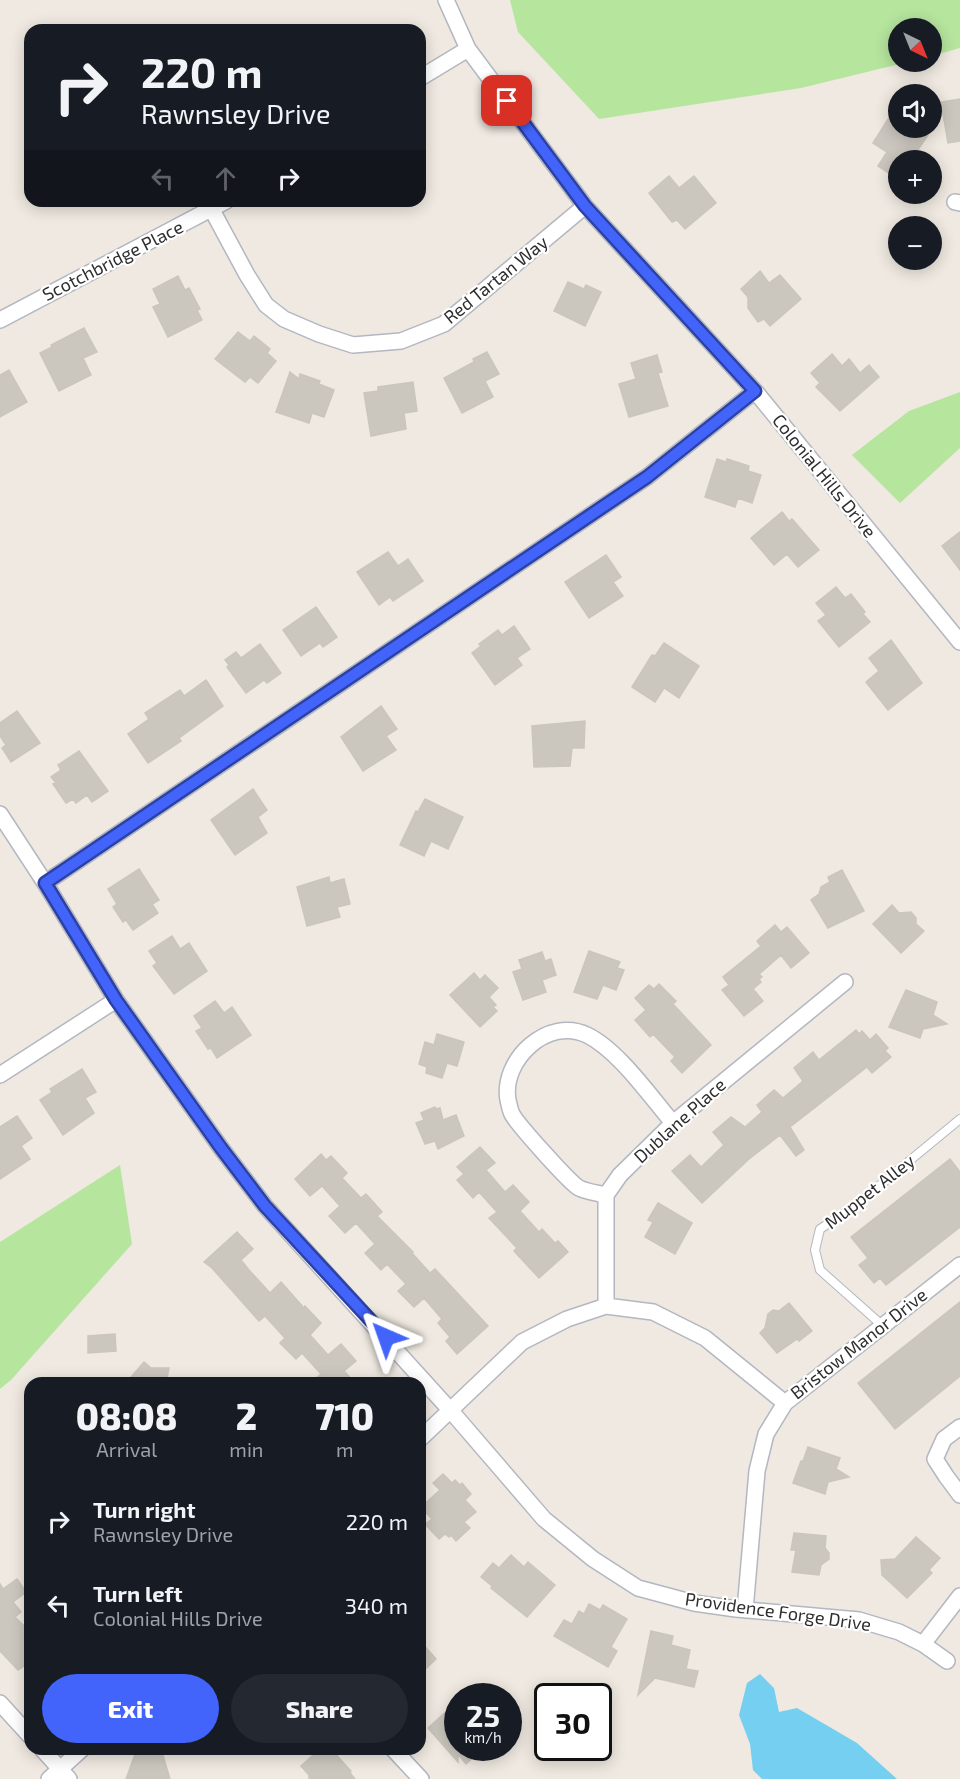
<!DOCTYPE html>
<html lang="en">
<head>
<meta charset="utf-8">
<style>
  body { margin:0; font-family:"Exo 2",sans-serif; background:#242831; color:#f1f3f6; height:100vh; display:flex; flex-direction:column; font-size:22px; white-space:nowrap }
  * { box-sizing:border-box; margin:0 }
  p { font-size:20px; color:#9ea1a6 }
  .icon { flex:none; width:33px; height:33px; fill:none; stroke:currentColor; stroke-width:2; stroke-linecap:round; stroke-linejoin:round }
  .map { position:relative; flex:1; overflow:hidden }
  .side { position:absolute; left:24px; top:1377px; width:402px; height:378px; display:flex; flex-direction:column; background:#171b24; border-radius:18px; box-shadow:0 3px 15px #0003 }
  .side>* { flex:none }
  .guide { position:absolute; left:24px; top:24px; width:402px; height:183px; border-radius:18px; box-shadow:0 3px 15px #0003; background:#171b24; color:#f1f3f6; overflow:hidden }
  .needle { width:39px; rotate:137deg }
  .controls { position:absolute; left:888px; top:18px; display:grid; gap:12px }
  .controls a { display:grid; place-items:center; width:54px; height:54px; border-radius:50%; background:#171b24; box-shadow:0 3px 15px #0003; font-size:30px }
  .speed { position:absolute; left:444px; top:1683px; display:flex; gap:12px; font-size:30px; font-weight:700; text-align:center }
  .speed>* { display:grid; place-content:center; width:78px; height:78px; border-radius:50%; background:#171b24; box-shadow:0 3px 15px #0003; line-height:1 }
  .speed small { font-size:15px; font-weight:400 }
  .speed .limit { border:3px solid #111; border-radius:9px; background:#fff; color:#111 }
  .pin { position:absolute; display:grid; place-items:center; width:51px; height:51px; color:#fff; margin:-26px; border-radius:12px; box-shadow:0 3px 9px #0006 }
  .me { position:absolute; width:66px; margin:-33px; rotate:317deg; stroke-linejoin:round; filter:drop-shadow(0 0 4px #0008) }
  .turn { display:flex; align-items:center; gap:21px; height:126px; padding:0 18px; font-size:27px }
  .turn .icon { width:78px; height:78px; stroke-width:2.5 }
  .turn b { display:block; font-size:42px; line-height:51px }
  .lanes { display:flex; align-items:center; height:57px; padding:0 18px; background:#0003; justify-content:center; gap:30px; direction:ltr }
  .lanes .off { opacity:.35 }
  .eta { display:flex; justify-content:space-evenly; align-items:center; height:102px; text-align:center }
  .eta b { font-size:36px; font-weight:800; line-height:42px }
  .button { display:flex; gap:12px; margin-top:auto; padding:12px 18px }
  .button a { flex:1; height:69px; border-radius:36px; background:#4264fb; color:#fff; font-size:24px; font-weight:800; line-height:69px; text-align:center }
  .button a+a { background:#242831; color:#f1f3f6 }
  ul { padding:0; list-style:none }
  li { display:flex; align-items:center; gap:18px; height:84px; padding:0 18px }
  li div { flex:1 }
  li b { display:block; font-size:22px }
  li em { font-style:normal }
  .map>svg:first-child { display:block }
</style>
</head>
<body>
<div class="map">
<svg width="960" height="1779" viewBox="0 0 960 1779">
  <rect width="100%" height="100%" fill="#efe9e1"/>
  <!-- green -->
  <path fill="#b6e59e" d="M510 0H960V48L932 56V28H898V62H908L801 88 599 119 518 32Z
    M960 392V448L900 503 852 455 909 411Z
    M120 1165 132 1244 11 1380 0 1389V1242Z"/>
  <!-- water -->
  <path fill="#75cff0" d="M760 1674 774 1688 779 1712 797 1708 857 1743 897 1779H762L753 1770 750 1744 739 1715 747 1683Z"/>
  <!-- building -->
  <path fill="#cbc7bf" stroke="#cbc5ba" stroke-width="1.5" d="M960 99V141L948 143 941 102Z
    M898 103V128H916L928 135 911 160H898V179L878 166 887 152 873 143Z
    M669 176 679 188 694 176 716 203 685 229 677 220 672 222 649 193Z
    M760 271 769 283 780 275 801 299 770 326 764 319 758 322 748 308V297L741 289Z
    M178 276 185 290 189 288 200 309 197 310 202 320 168 337 153 307 160 304 153 289Z
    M568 282 584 289 586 285 601 292 585 326 554 311Z
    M84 328 97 352 83 358 91 375 59 391 40 353 52 347 51 345Z
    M238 332 250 341 254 336 270 349 267 353 276 361 258 383 250 377 245 382 215 359Z
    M487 352 499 374 485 381 493 397 462 413 444 378 474 362 473 359Z
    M832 354 842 366 849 359 860 373 869 365 879 377 840 411 816 387 820 383 811 373Z
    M657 355 662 372 658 373 668 406 629 417 619 384 636 379 631 363Z
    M9 370 27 402 0 417V375Z
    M290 372 299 379 300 374 320 381 319 384 334 390 324 417 312 413 309 423 276 412Z
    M413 382 417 411 404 413 406 429 371 436 364 393 378 391V387Z
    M717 459 726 462 727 459 749 466 748 471 761 475 752 503 738 498 735 507 705 497Z
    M782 512 789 521 792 519 819 550 798 567 787 554 774 565 751 538Z
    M960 532V570L942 546Z
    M388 552 398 566 408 559 423 581 393 601 390 597 379 605 357 572Z
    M606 555 621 577 613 582 623 596 589 618 565 582Z
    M836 587 845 598 851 594 865 612 863 614 870 622 839 647 818 621 826 615 816 603Z
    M316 607 337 637 323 647 320 643 301 656 283 630Z
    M514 626 530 649 517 658 522 665 495 685 472 653 481 646 479 644 498 630 502 635Z
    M891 640 922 683 888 710 866 682 879 671 869 658Z
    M664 643 699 666 679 698 664 688 655 702 632 687 652 655 655 656Z
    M260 644 281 673 267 683 264 680 246 693 227 667 229 665 225 660 236 652 241 658Z
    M206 680 223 706 179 738 181 741 148 763 128 734 149 719 145 713 180 690 184 696Z
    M381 706 397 729 386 736 396 750 363 771 341 737Z
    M17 711 40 743 11 762 2 748 6 745 0 736V723Z
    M585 721 584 748H572L570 766 534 767 532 726Z
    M79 751 108 791 92 802 87 795 76 803 73 799 66 803 53 784 56 783 51 777 61 770 58 765Z
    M253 789 267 810 258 817 267 833 235 855 211 820Z
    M425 799 463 817 448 849 431 841 424 856 400 845 416 811 418 812Z
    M139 869 159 900 152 904 158 913 133 930 126 920 123 922 113 907 117 904 108 889Z
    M842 870 864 911 828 928 811 900 819 894 821 887 830 882 828 877Z
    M329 877 330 883 344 879 350 904 337 907 340 917 307 926 297 887Z
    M892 905 899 913 911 912 916 918V924L924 931 901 953 873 924Z
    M775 925 781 932 787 927 809 953 791 968 781 955 759 974 762 977 759 979 761 982 753 989 763 1001 744 1016 722 990 729 985 723 977 761 946 757 941Z
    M172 936 180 949 189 943 207 971 174 994 153 966 157 963 149 951Z
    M589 951 620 962 617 968 624 970 616 990 603 985 597 999 574 992Z
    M542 952 545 961 551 959 556 975 542 980 546 992 523 1000 513 972 522 969 519 960Z
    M474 973 480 980 485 975 498 988 489 997 496 1005 493 1007 497 1011 480 1027 450 995Z
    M659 984 676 1001 673 1004 711 1045 682 1073 671 1061 675 1057 653 1034 650 1037 635 1020 646 1010 635 998 649 985 654 989Z
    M906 990 937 1002 933 1015 947 1024 923 1029 920 1038 889 1027Z
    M215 1001 224 1013 232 1007 251 1035 217 1058 211 1048 208 1049 196 1031 202 1028 194 1016Z
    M856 1030 859 1034 862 1031 870 1040 876 1034 888 1048 885 1051 891 1057 872 1073 867 1067 790 1127 804 1150 796 1156 780 1135 749 1159 702 1203 672 1171 690 1155 701 1167 724 1145 713 1132 731 1117 745 1127 762 1112 757 1105 774 1090 783 1098 803 1081 794 1068 813 1052 819 1060Z
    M437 1034 464 1042 457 1066 447 1063 442 1078 426 1073 427 1067 419 1064 425 1042 434 1045Z
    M82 1069 96 1092 85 1098 94 1113 63 1135 40 1100 52 1092 50 1089Z
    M435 1107 436 1109 440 1108 443 1120 456 1115 464 1136 438 1149 435 1141 425 1144 416 1123 424 1120 421 1113Z
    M17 1116 32 1138 21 1146 30 1159 0 1179V1127Z
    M480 1147 495 1163 486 1170 505 1192 513 1185 529 1202 520 1211 539 1232 542 1229 555 1243 558 1241 568 1252 539 1278 514 1251 517 1248 489 1218 497 1212 479 1192 473 1198 457 1180 464 1174 457 1167Z
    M321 1154 326 1160 331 1156 347 1173 342 1178 361 1198 366 1194 382 1212 377 1216 413 1252 412 1253 430 1273 435 1269 488 1326 457 1354 446 1341 450 1337 438 1323 442 1319 424 1298 414 1307 398 1291 406 1284 387 1264 381 1270 365 1253 375 1244 356 1223 345 1233 329 1216 340 1206 322 1186 310 1196 295 1179Z
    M950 1159 960 1172V1227L886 1285 880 1278 874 1283 859 1265 868 1258 851 1237Z
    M658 1203 692 1223 675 1254 645 1237 653 1222 648 1220Z
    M237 1232 253 1249 241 1260 249 1270 270 1293 281 1282 304 1308 305 1306 321 1323 310 1335 328 1355 341 1344 356 1361 344 1371 355 1383H311L321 1374 302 1353 296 1359 280 1343 285 1338 265 1316 259 1321 212 1268 204 1262Z
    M960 1302V1376L895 1429 858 1383Z
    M789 1303 812 1331 799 1341 797 1339 777 1353 760 1333 765 1328 768 1314 773 1310 779 1311Z
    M115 1334 116 1351 88 1353V1336Z
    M144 1362 151 1368H169L166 1383H126Z
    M808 1447 840 1458 836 1469 849 1477 828 1482 825 1494 793 1483 801 1461H803Z
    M443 1474 452 1483 455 1480 460 1485 462 1483 471 1494 465 1500 476 1512 464 1522 470 1528 456 1541 451 1535 449 1537 445 1534 439 1539 425 1524 432 1519 421 1507 440 1490 433 1483Z
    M794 1533 826 1536 825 1548 829 1553V1559L821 1565 819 1575 792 1572 796 1550H791Z
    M916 1537 940 1558 929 1570 932 1573 907 1598 882 1575 881 1560 895 1559Z
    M511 1555 524 1567 528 1562 555 1585 527 1617 491 1588 492 1586 481 1577 493 1563 499 1568Z
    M17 1579 26 1592 13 1602 21 1612 15 1617 30 1632V1662L18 1670 0 1651V1584L3 1589Z
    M589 1604 600 1610 603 1605 627 1619 611 1647 617 1651 608 1667 554 1636 564 1620 572 1624 579 1611 584 1614Z
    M651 1631 673 1636 671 1645 690 1650 686 1669 698 1671 694 1687 655 1678 638 1695Z
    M420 1641 436 1659 420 1674Z
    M448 1710 458 1720V1748H484L466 1764 458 1754V1762L428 1728Z
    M137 1749H161L170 1779H126Z
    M320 1749H331L351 1771 350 1773 355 1779H309V1775L301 1766Z"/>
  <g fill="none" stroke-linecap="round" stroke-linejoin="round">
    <!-- service casing -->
    <g stroke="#b4b7c1" stroke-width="10">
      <path id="service" d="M883 1326 820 1270 815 1250 820 1229 851 1209 960 1119"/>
    </g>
    <!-- minor casing -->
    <g stroke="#b4b7c1" stroke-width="18">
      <path id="minor" d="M446 0 468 49 585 206 755 391 960 642
        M420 78 468 49
        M955 202 960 203
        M212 210 247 275 266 305 284 319 319 334 353 345 401 341 444 324 585 206
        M0 320 226 201
        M0 814 45 883 116 1000 221 1148 265 1206 451 1411 544 1519 593 1559 638 1588 694 1603 736 1609 859 1620 899 1632 923 1644 947 1661
        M45 883 647 477 755 391
        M0 1075 116 1000
        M606 1195C598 1193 587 1192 579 1188 570 1183 517 1124 512 1114 510 1110 509 1104 508 1100 501 1060 548 1016 587 1035 618 1050 650 1096 673 1123
        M606 1306V1195L620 1175 673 1123 845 982
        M960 1427 944 1439 935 1459 946 1476 960 1495
        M420 1439 522 1342 567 1319 606 1306 653 1312 705 1338 785 1403
        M745 1610 757 1471 766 1434 785 1403 960 1265
        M923 1644 960 1596
        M0 1703 30 1736
        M42 1749 69 1779
        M393 1749 421 1779
        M49 1779 82 1749"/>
    </g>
    <!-- service -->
    <use href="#service" stroke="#fff" stroke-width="8"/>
    <!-- minor -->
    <use href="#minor" stroke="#fff" stroke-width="15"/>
  </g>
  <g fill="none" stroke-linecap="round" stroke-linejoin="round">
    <!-- route casing -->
    <g stroke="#2b41a3" stroke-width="15">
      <path id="route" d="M386 1337 265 1206 221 1148 116 1000 45 883 647 477 755 391 585 206 507 101"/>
    </g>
    <!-- route -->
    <use href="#route" stroke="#4264fb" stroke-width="10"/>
  </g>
  <g text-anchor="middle" stroke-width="4.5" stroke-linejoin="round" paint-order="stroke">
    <!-- street labels -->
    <g font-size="18" fill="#2e2e2e" stroke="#fff">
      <text transform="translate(113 261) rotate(-27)" y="6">Scotchbridge Place</text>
      <text transform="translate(496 280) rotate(-39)" y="6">Red Tartan Way</text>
      <text transform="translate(824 476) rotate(51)" y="6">Colonial Hills Drive</text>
      <text transform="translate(680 1121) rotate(-42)" y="6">Dublane Place</text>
      <text transform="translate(870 1192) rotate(-38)" y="6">Muppet Alley</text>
      <text transform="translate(859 1344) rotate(-38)" y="6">Bristow Manor Drive</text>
      <text transform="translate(778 1612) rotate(8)" y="6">Providence Forge Drive</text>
    </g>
  </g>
</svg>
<div class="controls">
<a><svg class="needle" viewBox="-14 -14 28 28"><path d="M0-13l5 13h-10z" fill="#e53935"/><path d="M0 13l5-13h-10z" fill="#9ea1a6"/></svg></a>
<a><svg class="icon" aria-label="sound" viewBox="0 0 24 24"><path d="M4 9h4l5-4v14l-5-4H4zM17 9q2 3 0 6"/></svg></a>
<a>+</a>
<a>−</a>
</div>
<div class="speed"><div>25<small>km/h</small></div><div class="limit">30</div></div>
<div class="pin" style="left:507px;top:101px;background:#d93025"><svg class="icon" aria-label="arrive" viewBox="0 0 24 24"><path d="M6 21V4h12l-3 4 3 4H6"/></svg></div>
<svg class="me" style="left:386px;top:1337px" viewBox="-20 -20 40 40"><path d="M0-17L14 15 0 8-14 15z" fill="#4264fb" stroke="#fff" stroke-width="4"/></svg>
<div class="guide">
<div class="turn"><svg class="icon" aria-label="right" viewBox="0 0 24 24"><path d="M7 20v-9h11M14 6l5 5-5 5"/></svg><div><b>220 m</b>Rawnsley Drive</div></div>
<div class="lanes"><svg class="icon off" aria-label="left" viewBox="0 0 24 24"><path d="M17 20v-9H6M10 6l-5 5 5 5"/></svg><svg class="icon off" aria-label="ahead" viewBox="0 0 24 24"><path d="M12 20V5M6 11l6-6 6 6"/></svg><svg class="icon" aria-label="right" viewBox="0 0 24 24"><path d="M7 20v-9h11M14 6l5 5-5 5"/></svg></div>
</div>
<section class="side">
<div class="eta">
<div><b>08:08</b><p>Arrival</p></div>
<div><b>2</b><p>min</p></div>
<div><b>710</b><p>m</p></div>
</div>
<ul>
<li><svg class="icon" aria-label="right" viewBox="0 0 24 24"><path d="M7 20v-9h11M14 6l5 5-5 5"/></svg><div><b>Turn right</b><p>Rawnsley Drive</p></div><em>220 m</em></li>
<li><svg class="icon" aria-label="left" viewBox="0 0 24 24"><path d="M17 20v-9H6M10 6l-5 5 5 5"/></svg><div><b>Turn left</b><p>Colonial Hills Drive</p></div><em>340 m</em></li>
</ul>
<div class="button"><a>Exit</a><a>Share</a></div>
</section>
</div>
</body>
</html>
